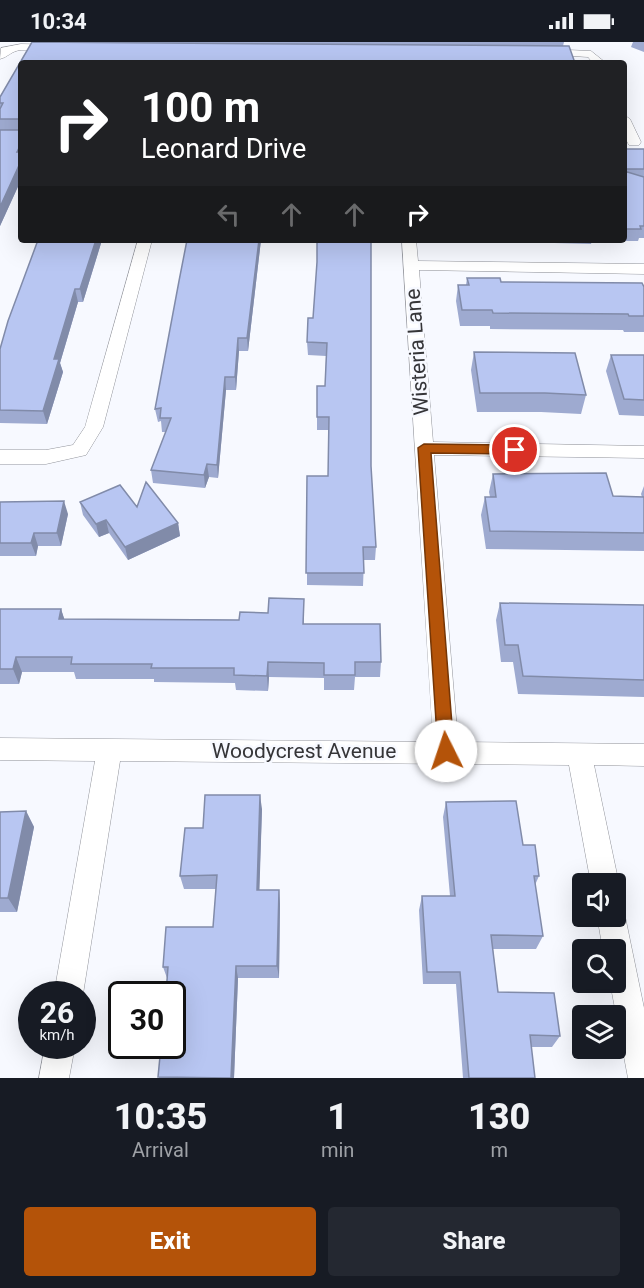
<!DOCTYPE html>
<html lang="en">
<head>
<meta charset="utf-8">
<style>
  body { margin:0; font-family:Roboto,sans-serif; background:#242831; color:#f1f3f6; height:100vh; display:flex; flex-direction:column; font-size:22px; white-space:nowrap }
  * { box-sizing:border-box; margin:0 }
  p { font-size:20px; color:#9ea1a6 }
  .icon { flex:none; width:33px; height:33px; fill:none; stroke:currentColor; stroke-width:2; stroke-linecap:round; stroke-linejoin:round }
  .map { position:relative; height:1036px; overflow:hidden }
  .panel { display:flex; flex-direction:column; background:#171b24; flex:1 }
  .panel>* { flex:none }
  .guide { position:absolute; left:18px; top:18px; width:609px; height:183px; border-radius:6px; box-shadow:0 6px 24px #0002; background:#202124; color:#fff; overflow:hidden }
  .tools { position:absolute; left:572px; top:831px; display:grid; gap:12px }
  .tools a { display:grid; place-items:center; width:54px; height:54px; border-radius:6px; background:#171b24; box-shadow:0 6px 24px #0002; font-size:30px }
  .speed { position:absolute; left:18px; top:939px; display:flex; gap:12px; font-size:30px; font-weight:700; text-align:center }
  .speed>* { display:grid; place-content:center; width:78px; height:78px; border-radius:50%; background:#171b24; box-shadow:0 6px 24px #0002; line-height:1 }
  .speed small { font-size:15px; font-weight:400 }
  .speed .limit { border:3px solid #111; border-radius:9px; background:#fff; color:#111 }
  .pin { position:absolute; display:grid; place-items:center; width:51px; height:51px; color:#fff; margin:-26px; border:3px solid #fff; border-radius:50%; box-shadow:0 2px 6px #0007 }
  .me { position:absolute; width:66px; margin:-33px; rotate:356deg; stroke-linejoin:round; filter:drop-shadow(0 0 4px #0008) }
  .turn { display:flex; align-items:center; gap:21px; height:126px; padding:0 24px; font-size:27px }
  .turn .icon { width:78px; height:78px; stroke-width:2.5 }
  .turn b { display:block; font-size:42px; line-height:51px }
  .lanes { display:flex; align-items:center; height:57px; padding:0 24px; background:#0003; justify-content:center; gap:30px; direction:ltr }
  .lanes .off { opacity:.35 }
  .eta { display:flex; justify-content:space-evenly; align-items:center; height:102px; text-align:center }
  .eta b { font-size:36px; font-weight:800; line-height:42px }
  .cta { display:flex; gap:12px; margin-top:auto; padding:12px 24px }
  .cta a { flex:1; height:69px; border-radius:6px; background:#b45309; color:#fff; font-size:24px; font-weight:800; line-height:69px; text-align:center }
  .cta a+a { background:#242831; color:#f1f3f6 }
  .status { display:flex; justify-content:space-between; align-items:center; height:42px; padding:0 30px; background:#171b24; direction:ltr }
  .status svg { height:16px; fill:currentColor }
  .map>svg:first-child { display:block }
</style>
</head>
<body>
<div class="status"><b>10:34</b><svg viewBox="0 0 49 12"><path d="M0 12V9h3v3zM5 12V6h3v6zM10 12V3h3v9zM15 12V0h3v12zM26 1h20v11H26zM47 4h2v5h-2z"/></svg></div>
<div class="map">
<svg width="644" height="1036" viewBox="0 0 644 1036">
  <rect width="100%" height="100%" fill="#f7f9ff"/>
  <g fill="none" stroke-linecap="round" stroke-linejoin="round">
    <!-- minor casing -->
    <g stroke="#92949b" stroke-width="1">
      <path id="minor" d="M21 2 58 3 64 6C54 14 34 7 21 8 11 9 8 15 0 17L1 6Z
        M545 7 591 9 606 21H593L588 15 541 12 539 10Z
        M624 73 630 77 641 100 639 103H629C623 93 624 84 624 73Z
        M138 198H152L103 385 86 413 46 422H0V408H46L73 403 85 385Z
        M402 198H416L418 219 644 222V232L419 228 433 400 644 404V416L434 413 458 700 644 702V724L594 723 619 842 615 850V842H591L569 723 120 719 83 952H54L95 719 0 718V696L433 700Z
        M615 862 621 864 625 874 644 966V1036H628L610 940H615V908H603L597 874H615Z
        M45 1004H75L69 1036H39Z"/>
    </g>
    <!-- minor -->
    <use href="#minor" fill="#fff" fill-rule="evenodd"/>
  </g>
  <!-- wall -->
  <path fill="#9eaad0" d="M32 0H564L563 4 21 21V138L0 184V55Z
    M633 0H644V10L631 5Z
    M624 107H644V196H639L638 199H592L591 202 449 198H624Z
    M38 198H102L83 260H78L60 321 63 330 47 382 0 381V307Z
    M187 198H261L248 309H239L236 348H226L218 436 209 435 205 446 153 441 151 428 166 390H162L161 379 158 380 155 367Z
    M317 220 371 424 376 505 375 518H364L363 544 307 543V434H328L329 388H317V344H325L326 314 308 313 307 300 313 276Z
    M467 236 501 240 644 245V290H624L623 288 490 287V284H460L456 259 458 243H466Z
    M474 310 586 353 581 372 541 370H477L471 328Z
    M611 313H644V374L619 373 606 329Z
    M493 432 613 454 642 455 641 452 644 444V509L486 507 481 473 485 455H490L489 450Z
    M0 460 68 472 61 504H38L36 514H0Z
    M80 460 137 465 178 481 180 494 128 518 109 491 99 495 83 473Z
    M500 561 644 563V655L518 652 513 620H501L496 578Z
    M0 567H61L64 577 239 578 304 573V582L381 620 380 635H355L354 648H324V636L269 635 268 649 236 648 235 641 154 640V637H76L74 630H22L19 642H0Z
    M446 760 523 803 539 834 535 843 543 894 536 907H493L498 950 560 994 552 1005H531L535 1036H463L456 942H423L419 868 422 854H450L443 775Z
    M262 767 259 848H279L280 862 279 936H238L234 1036H159L167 936 163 925 213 885 216 847H184L180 834 203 786Z
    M26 769 34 785 17 870H0V770Z"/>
  <!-- shaded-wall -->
  <path fill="#818ba9" d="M21 102V138L0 184V165L17 110Z
    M96 198H102L83 260 80 247Z
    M259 198H261L248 309 247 296Z
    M75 247 78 260 60 321 63 330 47 382 43 369 54 317Z
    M238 296 239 309 236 348 235 335Z
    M225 335 226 348 218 436 217 423Z
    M207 422 209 435 205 446 204 433Z
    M64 459 68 472 61 504 57 491Z
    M106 478 109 491 99 495 96 482Z
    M178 481 180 494 128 518 125 505Z
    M34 491 38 504 36 514 31 501Z
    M61 567 66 582 59 577Z
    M16 615 22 630 19 642 13 627Z
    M268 620 269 635 268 649 267 634Z
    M260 753 262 767 259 862 257 848Z
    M26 769 34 785 17 870 8 856Z
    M279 848 280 862 279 936 277 924Z
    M236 924 238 936 234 1036H231Z"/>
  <!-- building -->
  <path fill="#b8c6f2" stroke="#818ba9" stroke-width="1.5" d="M32 0 569 4 575 21H21V102L17 110H21V119L0 165V88H20V77H0V67L3 61H0V55Z
    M624 107H644V127H624Z
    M624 129 644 135V184H640L641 187H624Z
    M38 198H96L80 247H75L54 317H59L43 369 0 368V307L8 279Z
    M187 198H259L247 296H238L235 335H225L217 423 207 422 204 433 151 428 171 376H160L161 366 155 367 179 239Z
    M317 198H371V424L376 505H363L364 531H306L307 434H328L329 375H317V344H325L327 301 307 300 308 276H313L317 220Z
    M467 236H500L501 240 642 241 644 245V274H629L628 272 493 271 492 268H462L458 243H469Z
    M474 310 575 311 586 353 545 351H480Z
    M611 313H644V358L624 357Z
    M606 431 613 454 644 455V491L490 489 485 455H496L493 432Z
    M146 440 178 481 125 505 106 478 96 482 80 460 120 443 137 465Z
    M64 459 57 491H34L31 501H0V460Z
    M269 556 304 557 303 582H380L381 620H355V633H324V621L268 620 267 634 234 633V626H151L152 622H71L72 615H16L13 627H0V567H61L59 577 239 578 240 570 268 571Z
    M500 561 644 563V638L523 634 518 603H505Z
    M205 753H260L257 848H279L277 924H236L231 1036 158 1035 161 1004H172V952H166L168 925H163L166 885H213L217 833 180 834 185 786H203Z
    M516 759 523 803H535L539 834H534L543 894 491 893 498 950 554 951 560 994 530 993 535 1036H469L460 930H427L422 854H455L446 760Z
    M26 769 8 856H0V770Z"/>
  <!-- route -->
  <path fill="#b45309" stroke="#753606" stroke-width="1.5" d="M424 402 515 403 521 408 515 412 431 411 454 709 452 714 446 716 441 714 438 709 418 406Z"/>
  <g text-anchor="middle" stroke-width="5" stroke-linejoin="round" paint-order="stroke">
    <!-- street labels -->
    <g font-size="21" fill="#353538" stroke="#f7f9ff">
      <text transform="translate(417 310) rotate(-94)" y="7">Wisteria Lane</text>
      <text x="304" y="716">Woodycrest Avenue</text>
    </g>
  </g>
</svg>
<div class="tools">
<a><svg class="icon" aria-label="sound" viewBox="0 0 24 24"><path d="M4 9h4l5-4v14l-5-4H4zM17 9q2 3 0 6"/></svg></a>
<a><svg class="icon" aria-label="search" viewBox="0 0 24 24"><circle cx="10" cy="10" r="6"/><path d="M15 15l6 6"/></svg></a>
<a><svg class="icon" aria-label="layers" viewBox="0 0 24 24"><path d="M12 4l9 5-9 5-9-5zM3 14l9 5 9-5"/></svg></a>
</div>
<div class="speed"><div>26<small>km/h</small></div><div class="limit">30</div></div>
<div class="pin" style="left:515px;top:408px;background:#d93025"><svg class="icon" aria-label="arrive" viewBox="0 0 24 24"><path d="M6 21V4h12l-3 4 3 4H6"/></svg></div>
<svg class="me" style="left:446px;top:709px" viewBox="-20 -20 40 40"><circle r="19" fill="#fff"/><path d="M0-13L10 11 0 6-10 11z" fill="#b45309"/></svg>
<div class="guide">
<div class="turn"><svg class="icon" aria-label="right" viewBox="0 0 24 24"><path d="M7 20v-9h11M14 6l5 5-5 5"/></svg><div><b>100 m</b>Leonard Drive</div></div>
<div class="lanes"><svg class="icon off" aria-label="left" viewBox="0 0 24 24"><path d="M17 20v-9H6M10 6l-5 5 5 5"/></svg><svg class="icon off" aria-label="ahead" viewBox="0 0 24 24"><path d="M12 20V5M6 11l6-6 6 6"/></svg><svg class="icon off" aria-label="ahead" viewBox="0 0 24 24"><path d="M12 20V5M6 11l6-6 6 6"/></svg><svg class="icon" aria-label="right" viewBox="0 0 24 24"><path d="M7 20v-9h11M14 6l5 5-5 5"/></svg></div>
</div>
</div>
<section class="panel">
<div class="eta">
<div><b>10:35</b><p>Arrival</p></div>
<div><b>1</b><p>min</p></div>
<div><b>130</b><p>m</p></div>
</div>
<div class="cta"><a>Exit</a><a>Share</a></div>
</section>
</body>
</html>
